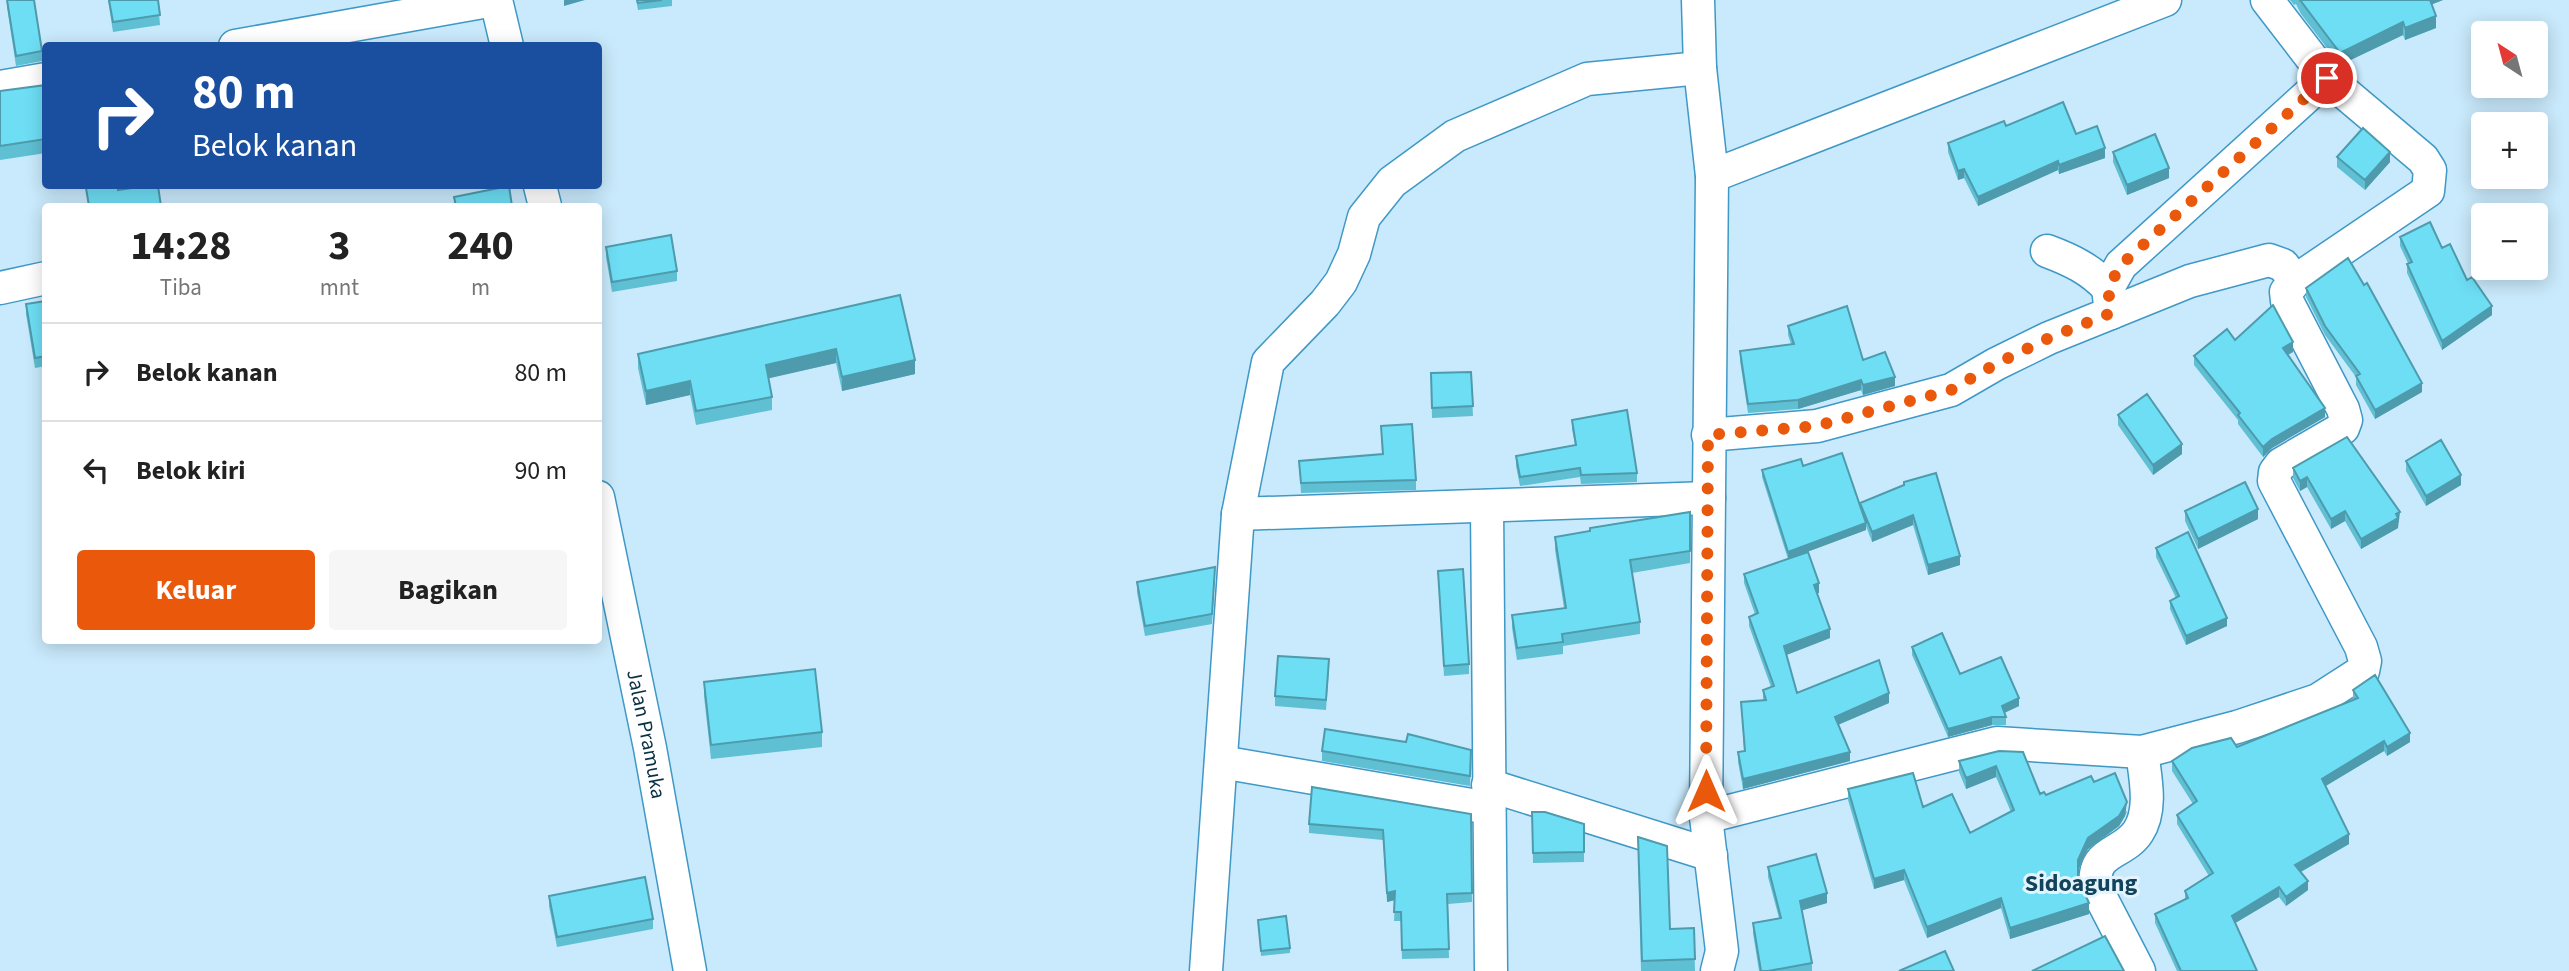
<!DOCTYPE html>
<html lang="id">
<head>
<meta charset="utf-8">
<style>
  body { margin:0; font-family:"Source Sans 3",sans-serif; background:#f6f6f6; color:#222; height:100vh; display:flex; flex-direction:column; font-size:26px; white-space:nowrap }
  * { box-sizing:border-box; margin:0 }
  p { font-size:23px; color:#767676 }
  .icon { flex:none; width:38px; height:38px; fill:none; stroke:currentColor; stroke-width:2; stroke-linecap:round; stroke-linejoin:round }
  .map { position:relative; flex:1; overflow:hidden }
  .side { position:absolute; left:42px; top:203px; width:560px; height:441px; display:flex; flex-direction:column; background:#fff; border-radius:7px; box-shadow:0 4px 18px #0003 }
  .side>* { flex:none }
  .banner { position:absolute; left:42px; top:42px; width:560px; height:147px; border-radius:7px; box-shadow:0 4px 18px #0003; background:#1a4fa0; color:#fff; overflow:hidden }
  .needle { width:46px; rotate:324deg }
  .buttons { position:absolute; left:2471px; top:21px; display:grid; gap:14px }
  .buttons a { display:grid; place-items:center; width:77px; height:77px; border-radius:7px; background:#fff; box-shadow:0 4px 18px #0003; font-size:35px }
  .pin { position:absolute; display:grid; place-items:center; width:60px; height:60px; color:#fff; margin:-30px; border:4px solid #fff; border-radius:50%; box-shadow:0 2px 7px #0007 }
  .me { position:absolute; width:77px; margin:-38px; rotate:0deg; stroke-linejoin:round; filter:drop-shadow(0 0 5px #0008) }
  .turn { display:flex; align-items:center; gap:24px; height:147px; padding:0 35px; font-size:32px }
  .turn .icon { width:91px; height:91px; stroke-width:2.5 }
  .turn b { display:block; font-size:49px; line-height:60px }
  .eta { display:flex; justify-content:space-evenly; align-items:center; height:119px; text-align:center }
  .eta b { font-size:42px; font-weight:700; line-height:49px }
  .primary-button { display:flex; gap:14px; margin-top:auto; padding:14px 35px }
  .primary-button a { flex:1; height:80px; border-radius:7px; background:#ea580c; color:#fff; font-size:28px; font-weight:700; line-height:80px; text-align:center }
  .primary-button a+a { background:#f6f6f6; color:#222 }
  ul { padding:0; list-style:none }
  li { display:flex; align-items:center; gap:21px; height:98px; padding:0 35px; border-top:2px solid #e0e0e0 }
  li div { flex:1 }
  li b { display:block; font-size:26px }
  li em { font-style:normal }
  .map>svg:first-child { display:block }
</style>
</head>
<body>
<div class="map">
<svg width="2569" height="971" viewBox="0 0 2569 971">
  <rect width="100%" height="100%" fill="#c9eafc"/>
  <g fill="none" stroke-linecap="round" stroke-linejoin="round">
    <!-- street casing -->
    <g stroke="#3f98c5" stroke-width="35">
      <g id="street">
        <path d="M496 0 507 46"/>
        <path d="M1698 0 1700 68 1712 176 1706 817 1722 951 1717 971"/>
        <path d="M235 46 494 0"/>
        <path d="M0 87 46 79"/>
        <path d="M1712 176 2165 0"/>
        <path d="M540 186 545 206"/>
        <path d="M2047 251C2071 260 2090 269 2108 288"/>
        <path d="M0 288 46 278"/>
        <path d="M2111 313 2190 281 2269 260 2283 265 2295 281"/>
        <path d="M1708 435 1817 426 1951 390 1996 364 2049 338 2111 313 2108 288 2121 265 2327 78"/>
        <path id="s1" d="M598 497 650 748 690 971"/>
        <path d="M1487 506 1491 971"/>
        <path d="M1238 514 1709 498"/>
        <path d="M1221 762 1489 808"/>
        <path d="M1488 785 1711 855"/>
        <path d="M1706 817 1997 743 2142 752 2237 727 2318 700 2363 671 2365 661 2361 647 2274 481 2275 472 2281 464 2343 428 2346 420 2343 409 2287 301 2286 292 2295 281 2428 191 2430 170 2423 159 2327 78 2267 0"/>
        <path d="M1206 971 1238 514 1268 362 1325 303 1341 282 1354 254 1364 217 1392 182 1455 136 1587 79 1700 68"/>
        <path d="M2139 971 2096 888C2091 849 2122 856 2138 832 2153 810 2145 776 2142 752"/>
      </g>
    </g>
    <!-- street -->
    <use href="#street" stroke="#fff" stroke-width="32"/>
  </g>
  <!-- wall -->
  <path fill="#5fbfd3" d="M7 0 42 51V61L16 66 7 7Z
    M108 0H158L160 25 113 32Z
    M636 0H672V6L638 10Z
    M2290 0H2443L2432 4 2436 28 2405 40 2403 35 2340 65 2301 14 2296 4 2294 5Z
    M46 85V153L0 160V91Z
    M2006 126 2076 134 2105 158 2059 174 2058 170 1978 206 1964 178 1958 180 1948 152V143Z
    M2113 152 2169 178 2127 195 2113 162Z
    M2337 157 2390 162 2365 190 2337 167Z
    M2400 237 2442 248 2492 315 2442 350 2407 273V264L2408 263 2400 246Z
    M606 247 677 271V281L612 292 606 257Z
    M2306 288 2422 392 2375 419 2356 385V377L2325 335 2306 297Z
    M900 295 915 374 842 391 836 363 768 378 772 397V410L696 425 690 395 646 405 638 368V354Z
    M46 301V366L35 368 26 314V304Z
    M1788 326 1863 360 1895 386 1863 395 1861 390 1798 409 1748 413 1740 361V351L1791 344 1788 335Z
    M2235 340 2293 352 2288 355 2325 417 2272 448 2263 457 2238 424V420L2194 365V356Z
    M1471 372 1473 416 1432 418 1431 373Z
    M2118 415 2182 454 2153 475 2118 425Z
    M1572 420 1637 473V482L1581 484 1580 477 1520 486 1516 466V456L1575 445 1572 429Z
    M1381 426 1416 480V490L1301 493 1299 461 1382 454Z
    M2406 461 2461 485 2426 506 2406 471Z
    M1803 466 1860 507V503L1904 485V482L1960 565 1928 575 1913 525 1872 542 1866 526V530L1788 559 1762 477V470Z
    M2293 468 2400 522H2398V528L2361 549 2345 521 2331 529 2307 487 2300 491 2293 478Z
    M2185 511 2258 519 2198 549 2185 521Z
    M1690 512V563L1632 573 1640 622V634L1563 646V654L1517 660 1512 628V615L1564 608 1555 550V537Z
    M2156 548 2227 626 2186 645 2170 609V601L2176 598 2156 557Z
    M1438 571 1469 664V674L1444 676Z
    M1744 574 1819 593H1817L1830 638 1786 655 1797 693 1889 703 1838 725 1850 761 1743 789 1738 762V752L1744 751 1741 702 1763 700V690L1771 687 1749 626V617L1755 614 1744 583Z
    M1215 577 1212 624 1145 636 1137 592V582Z
    M1912 647 2019 706 2004 713 2006 717V725H1992L1948 737 1912 655Z
    M1329 669 1326 710 1275 706V696Z
    M704 682 822 732V747L711 759 704 696Z
    M2353 690 2410 742 2387 756 2384 751 2326 786 2349 844 2301 872 2308 890 2286 906 2279 897 2235 923 2257 971H2177L2155 923V914L2185 899V891L2209 876 2177 824V815L2193 804 2172 771V761L2237 747 2353 700Z
    M1406 742 1471 750 1470 786 1322 761V751Z
    M1999 751 2040 794 2046 795 2094 782 2127 812 2125 816 2119 826 2088 849 2078 871V879L2089 914 2010 939 2001 908 1927 938 1904 880 1874 889 1848 800V789L1923 807 1970 833 2011 812 1996 777 1966 789 1959 772V761Z
    M1532 812 1584 824V862L1533 863Z
    M1471 814 1472 902 1448 904 1449 958 1402 959 1401 921H1394L1395 900 1387 902 1383 840 1309 833V824Z
    M1638 851 1670 929 1694 928 1695 971H1641Z
    M1768 867 1827 903 1802 910 1812 963V971H1759L1753 933V923L1779 918 1768 877Z
    M549 896 653 919V929L557 947 549 906Z
    M1258 920 1290 948V953L1261 956Z"/>
  <!-- shaded-wall -->
  <path fill="#4d9bac" d="M564 0H585L564 6Z
    M2428 0H2443L2428 6Z
    M2436 16V28L2405 40V28Z
    M2403 22V35L2340 65V53Z
    M2105 148V158L2059 174V165Z
    M2390 152V162L2365 190V180Z
    M2058 161V170L1978 206V197Z
    M2169 168V178L2127 195V185Z
    M1964 169V178L1958 180V171Z
    M2492 306V315L2442 350V341Z
    M2293 342V352L2283 357V348Z
    M836 349V363L766 379V365Z
    M915 360V374L842 391V377Z
    M1895 377V386L1863 395V385Z
    M1861 380V390L1798 409V400Z
    M690 381V395L646 405V391Z
    M2422 383V392L2375 419V410Z
    M2325 408V417L2272 448 2263 457V447L2272 439Z
    M2182 444V454L2153 475V465Z
    M2461 475V485L2426 506V496Z
    M2307 477V487L2300 491V481Z
    M2258 509V519L2198 549V539Z
    M2345 511V521L2331 529V519Z
    M2400 512 2398 528 2361 549V539Z
    M1913 515V525L1872 542V532Z
    M1866 523V530L1788 559V552Z
    M1960 556V565L1928 575V565Z
    M1819 583V593L1814 594V585Z
    M2227 618V626L2186 645V636Z
    M1830 629V638L1784 656V646Z
    M1889 693V703L1835 726V717Z
    M2019 698V706L2002 714V706Z
    M1992 717V725L1948 737V729Z
    M2410 733V742L2387 756V747Z
    M2384 741V751L2322 788V779Z
    M1850 752V761L1743 789V779Z
    M1996 766V777L1966 789V778Z
    M2127 802 2125 816 2119 826 2088 849 2078 871V860L2088 838Z
    M2349 834V844L2295 875V865Z
    M1904 870V880L1874 889V879Z
    M2308 881V890L2286 906V897Z
    M2279 887V897L2232 925V916Z
    M1395 891V900L1387 902V893Z
    M1827 893V903L1800 911V901Z
    M2001 898V908L1927 938V927Z
    M2089 903V914L2010 939V928Z"/>
  <!-- building -->
  <path fill="#6edef5" stroke="#4d9bac" stroke-width="2" d="M7 0H34L42 51 16 56Z
    M109 0H158L160 15 113 22Z
    M637 0H662L638 3Z
    M2300 0H2430L2436 16 2405 28 2403 22 2340 53Z
    M46 85V139L0 146V91Z
    M2063 102 2076 134 2097 126 2105 148 2059 165 2058 161 1978 197 1964 169 1958 171 1948 143 2004 121 2006 126Z
    M2363 128 2390 152 2365 180 2337 157Z
    M2155 134 2169 168 2127 185 2113 152Z
    M100 186H118V190L145 186H158L161 206H89L86 188Z
    M509 186 512 206H456L454 197Z
    M2430 222 2442 248 2450 244 2467 280 2472 277 2492 306 2442 341 2407 264 2412 262 2400 237Z
    M671 235 677 271 612 282 606 247Z
    M2348 258 2364 285 2367 283 2422 383 2375 410 2356 376 2360 374 2325 326 2306 288Z
    M900 295 915 360 842 377 836 349 766 365 772 397 696 411 690 381 646 391 638 354Z
    M46 301V356L35 358 26 304Z
    M2273 305 2293 342 2283 348 2325 408 2272 439 2263 447 2238 415 2240 413 2194 356 2227 329 2235 340Z
    M1847 306 1863 360 1885 352 1895 377 1863 385 1861 380 1798 400 1748 404 1740 351 1794 344 1788 326Z
    M1471 372 1473 406 1432 408 1431 373Z
    M2147 394 2182 444 2153 465 2118 415Z
    M1627 410 1637 473 1581 475 1580 468 1520 477 1516 456 1576 445 1572 420Z
    M1412 424 1416 480 1301 483 1299 461 1383 454 1381 426Z
    M2347 437 2400 512 2396 514 2398 518 2361 539 2345 511 2331 519 2307 477 2300 481 2293 468Z
    M2441 440 2461 475 2426 496 2406 461Z
    M1842 453 1866 523 1788 552 1762 470 1801 459 1803 466Z
    M1936 473 1960 556 1928 565 1913 515 1872 532 1860 503 1904 485V482Z
    M2245 482 2258 509 2198 539 2185 511Z
    M1690 512V551L1630 560 1640 622 1562 634 1563 642 1517 648 1512 615 1566 608 1555 537 1590 531V528Z
    M2188 532 2227 618 2186 636 2170 601 2179 596 2156 548Z
    M1808 552 1819 583 1814 585 1830 629 1784 646 1797 693 1879 660 1889 693 1835 717 1850 752 1743 779 1738 752 1745 751 1741 702 1766 700 1763 690 1774 686 1749 617 1758 613 1744 574Z
    M1215 567 1212 614 1145 626 1137 582Z
    M1463 569 1469 664 1444 666 1438 571Z
    M1942 633 1960 674 2001 657 2019 698 2002 706 2006 717H1992L1948 729 1912 647Z
    M1278 656 1329 659 1326 700 1275 696Z
    M815 669 822 732 711 745 704 682Z
    M2375 675 2410 733 2387 747 2384 741 2322 779 2349 834 2295 865 2308 881 2286 897 2279 887 2232 916 2257 971H2181L2155 914 2188 898 2185 891 2213 873 2177 815 2197 801 2172 761 2192 748 2231 738 2237 747 2358 698 2353 690Z
    M1325 729 1406 742 1408 734 1471 750 1470 776 1322 751Z
    M1999 751 2023 752 2040 794 2044 792 2046 795 2091 776 2094 782 2115 773 2127 802 2125 806 2119 816 2088 838 2078 860V878L2089 903 2010 928 2001 898 1927 927 1904 870 1874 879 1848 789 1913 773 1923 807 1952 794 1970 833 2014 810 1996 766 1966 778 1959 761Z
    M1312 787 1471 814 1472 893 1447 894 1449 949 1402 950 1401 912H1394L1395 891 1387 893 1383 830 1309 824Z
    M1532 812H1545L1584 824V852L1533 853Z
    M1638 837 1667 846 1670 929 1694 928 1695 959 1642 961Z
    M1816 854 1827 893 1800 901 1812 963 1768 971H1761L1753 923 1781 918 1768 867Z
    M645 877 653 919 557 937 549 896Z
    M1286 916 1290 948 1261 951 1258 920Z
    M2105 936 2124 971H2032Z
    M1945 951 1954 971H1899Z"/>
  <g fill="none" stroke-linecap="round" stroke-linejoin="round">
    <!-- route -->
    <path stroke="#ea580c" stroke-width="12" stroke-dasharray="0 21.6" d="M1706 791 1708 435 1816 426 1951 390 1996 364 2049 338 2111 313 2108 288 2121 265 2327 78"/>
  </g>
  <g text-anchor="middle" stroke-width="6" stroke-linejoin="round" paint-order="stroke">
    <!-- street labels -->
    <g font-size="21" fill="#0b3244" stroke="#e4f4fe">
      <text dy="7" stroke="none"><textPath href="#s1" startOffset="242">Jalan Pramuka</textPath></text>
    </g>
    <!-- quarter labels -->
    <g font-size="24" font-weight="bold" fill="#12435a" stroke="#e4f4fe">
      <text x="2081" y="891">Sidoagung</text>
    </g>
  </g>
</svg>
<div class="buttons">
<a><svg class="needle" viewBox="-14 -14 28 28"><path d="M0-13l5 13h-10z" fill="#e53935"/><path d="M0 13l5-13h-10z" fill="#767676"/></svg></a>
<a>+</a>
<a>−</a>
</div>
<div class="pin" style="left:2327px;top:78px;background:#d93025"><svg class="icon" aria-label="arrive" viewBox="0 0 24 24"><path d="M6 21V4h12l-3 4 3 4H6"/></svg></div>
<svg class="me" style="left:1706px;top:791px" viewBox="-20 -20 40 40"><path d="M0-17L14 15 0 8-14 15z" fill="#ea580c" stroke="#fff" stroke-width="4"/></svg>
<div class="banner">
<div class="turn"><svg class="icon" aria-label="right" viewBox="0 0 24 24"><path d="M7 20v-9h11M14 6l5 5-5 5"/></svg><div><b>80 m</b>Belok kanan</div></div>
</div>
<section class="side">
<div class="eta">
<div><b>14:28</b><p>Tiba</p></div>
<div><b>3</b><p>mnt</p></div>
<div><b>240</b><p>m</p></div>
</div>
<ul>
<li><svg class="icon" aria-label="right" viewBox="0 0 24 24"><path d="M7 20v-9h11M14 6l5 5-5 5"/></svg><div><b>Belok kanan</b></div><em>80 m</em></li>
<li><svg class="icon" aria-label="left" viewBox="0 0 24 24"><path d="M17 20v-9H6M10 6l-5 5 5 5"/></svg><div><b>Belok kiri</b></div><em>90 m</em></li>
</ul>
<div class="primary-button"><a>Keluar</a><a>Bagikan</a></div>
</section>
</div>
</body>
</html>
